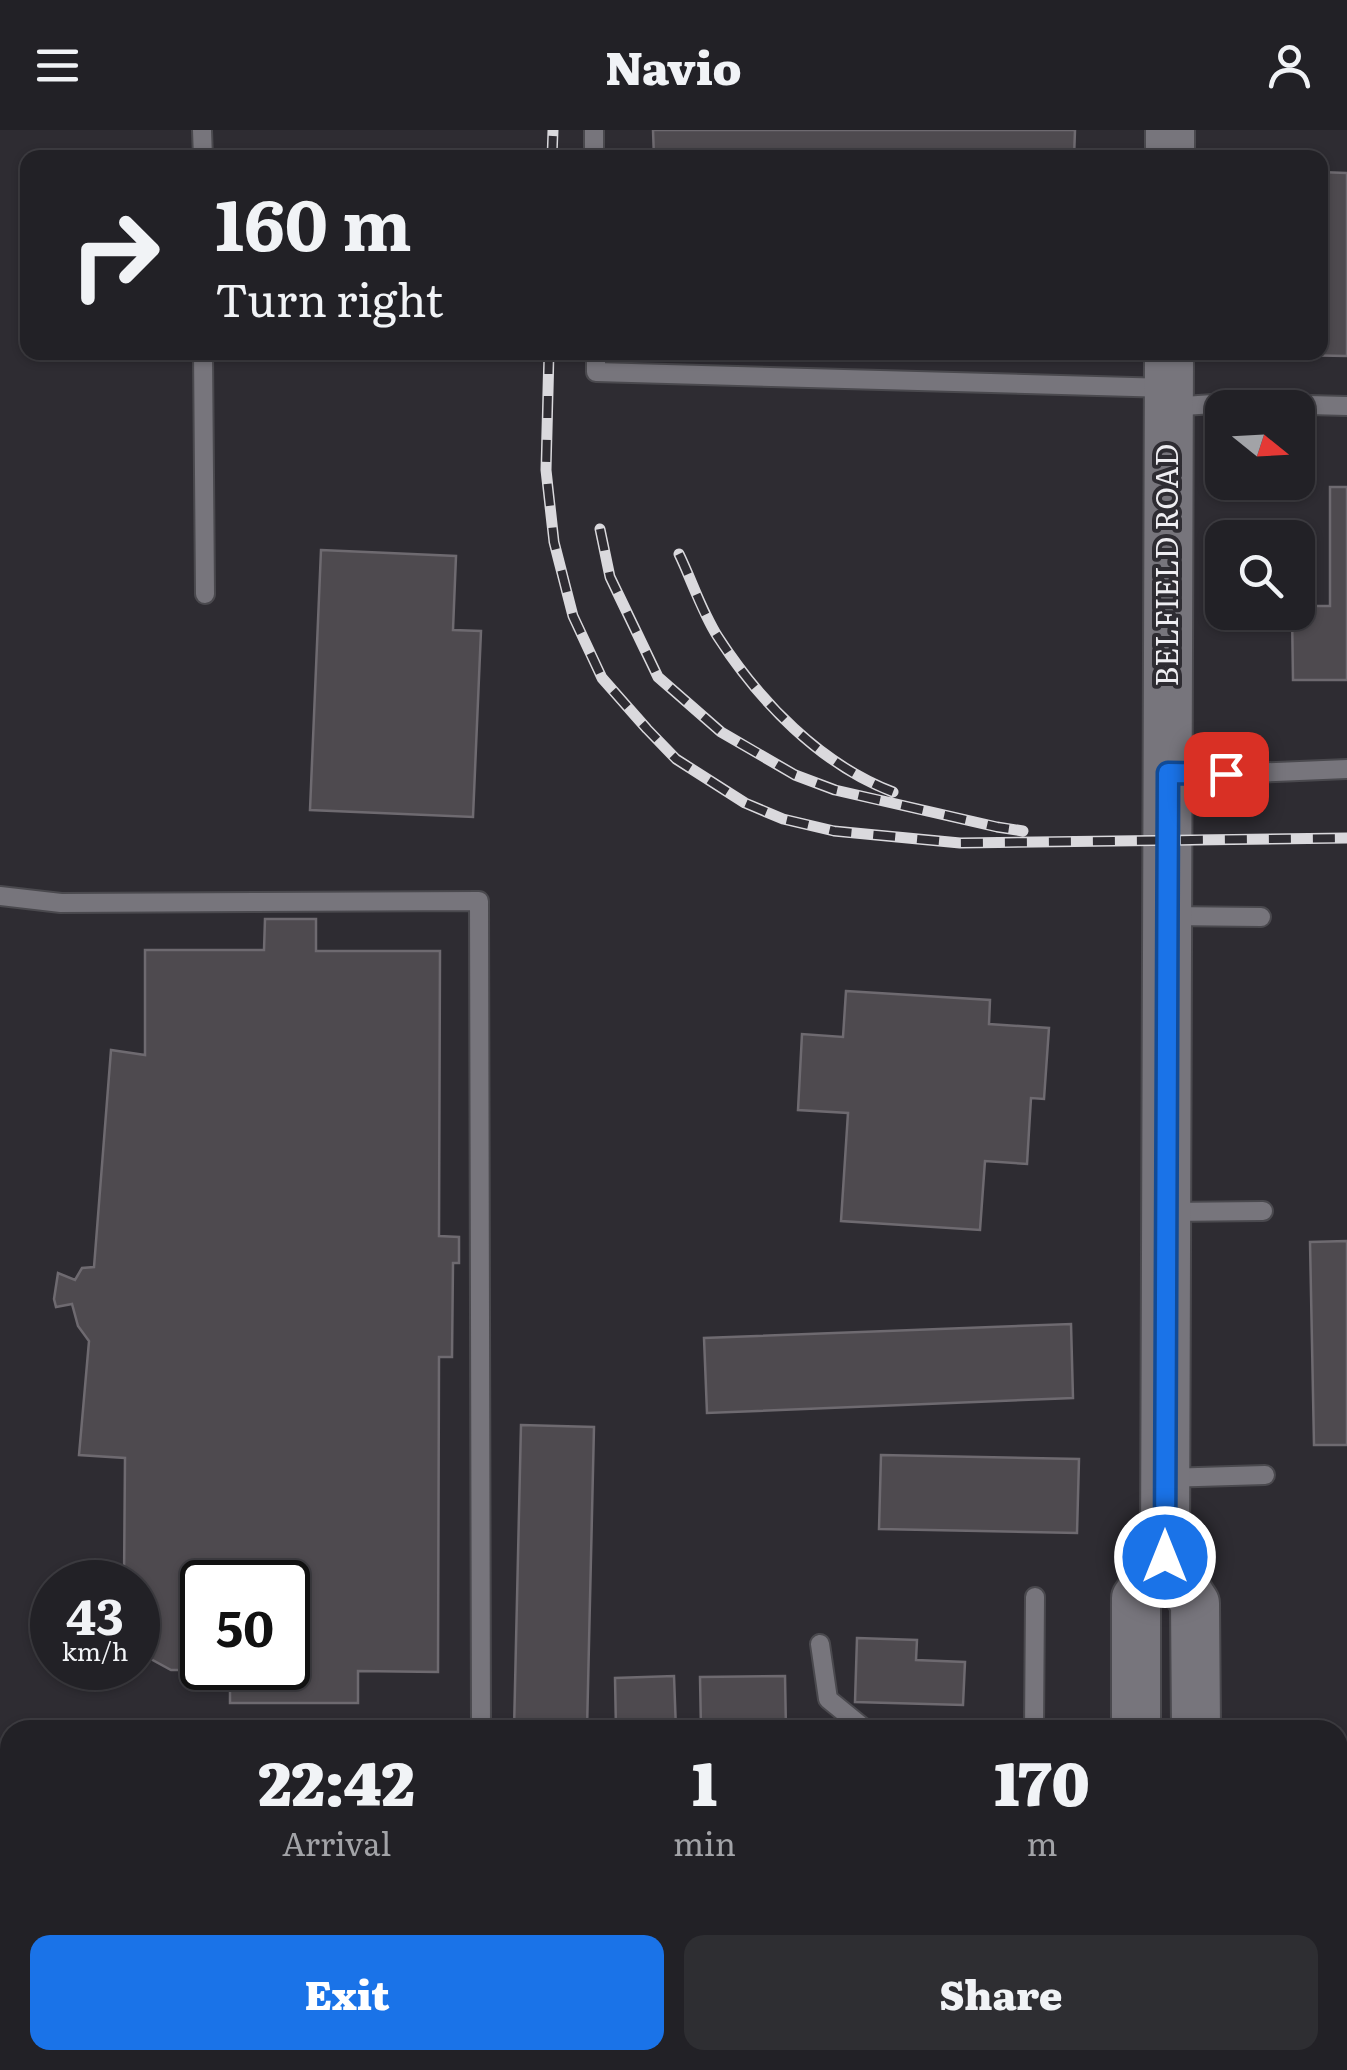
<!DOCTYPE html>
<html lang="en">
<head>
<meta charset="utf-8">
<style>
  body { margin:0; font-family:Literata,serif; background:#2e2e32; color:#f1f3f6; height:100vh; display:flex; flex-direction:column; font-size:38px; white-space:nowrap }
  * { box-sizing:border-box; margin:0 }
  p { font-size:32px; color:#a2a3a7 }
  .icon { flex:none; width:55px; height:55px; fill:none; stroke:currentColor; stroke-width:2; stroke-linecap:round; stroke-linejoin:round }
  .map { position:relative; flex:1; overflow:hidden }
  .panel { position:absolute; left:0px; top:1590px; width:1348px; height:350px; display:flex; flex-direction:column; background:#222126; border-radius:30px 30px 0 0; box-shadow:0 2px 8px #0004,0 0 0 2px #3f3e43 }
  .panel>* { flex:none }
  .banner { position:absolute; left:20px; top:20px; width:1308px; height:210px; border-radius:20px; box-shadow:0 2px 8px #0004,0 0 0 2px #3f3e43; background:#222126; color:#f1f3f6; overflow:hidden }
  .needle { width:65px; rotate:108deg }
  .buttons { position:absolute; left:1205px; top:260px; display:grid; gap:20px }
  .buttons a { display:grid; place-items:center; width:110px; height:110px; border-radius:20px; background:#222126; box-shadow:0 2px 8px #0004,0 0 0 2px #3f3e43; font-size:50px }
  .speed { position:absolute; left:30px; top:1430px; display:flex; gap:20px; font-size:50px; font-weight:700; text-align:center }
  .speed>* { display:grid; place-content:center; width:130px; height:130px; border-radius:50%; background:#222126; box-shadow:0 2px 8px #0004,0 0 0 2px #3f3e43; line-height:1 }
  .speed small { font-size:25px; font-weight:400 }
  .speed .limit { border:5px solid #111; border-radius:15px; background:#fff; color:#111 }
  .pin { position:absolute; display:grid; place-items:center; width:85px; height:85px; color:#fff; margin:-42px; border-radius:20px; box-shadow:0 5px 15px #0006 }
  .me { position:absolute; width:110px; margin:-55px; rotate:0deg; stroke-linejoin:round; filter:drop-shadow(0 0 8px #0008) }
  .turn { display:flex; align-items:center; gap:35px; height:210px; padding:0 30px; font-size:45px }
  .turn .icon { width:130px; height:130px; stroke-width:2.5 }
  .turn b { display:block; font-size:70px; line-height:85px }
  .eta { display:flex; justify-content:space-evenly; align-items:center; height:170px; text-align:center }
  .eta b { font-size:60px; font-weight:800; line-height:70px }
  .action { display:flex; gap:20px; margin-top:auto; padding:20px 30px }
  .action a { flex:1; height:115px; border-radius:20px; background:#1a73e8; color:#fff; font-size:40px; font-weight:800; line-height:115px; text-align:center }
  .action a+a { background:#2e2e32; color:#f1f3f6 }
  header { display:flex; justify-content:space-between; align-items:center; height:130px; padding:0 30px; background:#222126; font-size:45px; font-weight:800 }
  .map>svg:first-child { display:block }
</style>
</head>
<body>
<header><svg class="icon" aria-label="menu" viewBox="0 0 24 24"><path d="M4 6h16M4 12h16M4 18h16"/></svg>Navio<svg class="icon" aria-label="person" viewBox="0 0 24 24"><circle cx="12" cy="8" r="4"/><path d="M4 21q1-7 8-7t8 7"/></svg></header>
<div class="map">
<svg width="1347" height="1940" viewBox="0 0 1347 1940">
  <rect width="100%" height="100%" fill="#2e2c32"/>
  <!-- building -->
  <path fill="#4e4a4f" stroke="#6e6a70" stroke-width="2.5" fill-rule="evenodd" d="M653 0H1075L1074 28H654Z
    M1320 42 1347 43V226L1294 225V222H1320Z
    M948 222H1066V226L948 230Z
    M1330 357H1347V550H1293L1292 482H1298V476H1330Z
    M321 420 456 426 453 500 481 501 473 687 310 680Z
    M265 789H316V821H440L439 1106 459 1107V1133H453L452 1227H439L438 1542 358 1541V1573H230V1540H171L138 1522V1452H124L125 1328 79 1325 89 1211 78 1196 72 1174 56 1177 54 1169 58 1143 75 1150 82 1138 94 1137 111 920 145 925V820H264ZM202 1452H288V1538H202Z
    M846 861 990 870 989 894 1049 898 1044 969 1031 968 1027 1034 985 1031 980 1100 841 1091 848 983 798 980 802 904 843 907Z
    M1347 1111V1315H1314L1310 1112Z
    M1071 1194 1073 1268 707 1283 704 1208Z
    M521 1295 594 1297 587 1600H514Z
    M881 1325 1079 1329 1077 1403 879 1399Z
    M857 1508 917 1510 916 1530 965 1532 963 1575 855 1572Z
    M674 1546 676 1600H616L615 1548Z
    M785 1546 786 1600H701L700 1547Z
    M283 1930H364L365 1940H284Z
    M705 1930H778V1940H706Z
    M962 1930H1006V1940H962Z"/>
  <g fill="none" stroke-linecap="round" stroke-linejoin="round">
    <!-- service casing -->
    <g stroke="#4a494e" stroke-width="22">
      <path id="service" d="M202 0 203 28
        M594 0V28
        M203 222 205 464
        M596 222V242L1169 258
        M1169 277 1228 273 1347 276
        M1168 643 1227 644 1347 639
        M0 766 61 773 479 771 481 1600
        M1168 786 1261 787
        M1167 1082 1263 1081
        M1165 1348 1265 1345
        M820 1514 828 1569 866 1600
        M1034 1600 1035 1467
        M678 1930V1940
        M1047 1930V1940
        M1062 1930 1110 1937 1142 1936
        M380 1940V1930
        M443 1940V1930
        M867 1940V1930
        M935 1940V1930"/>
    </g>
    <!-- secondary casing -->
    <g stroke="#4a494e" stroke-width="52">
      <path id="secondary" d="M1170 28V0
        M1169 222 1165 1427 1195 1473 1196 1600
        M1136 1600V1468L1165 1427
        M1338 1772H1347
        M1338 1830 1347 1829
        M0 1835 10 1834
        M1143 1930V1940
        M1201 1930V1940"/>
    </g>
    <!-- motorway casing -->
    <g stroke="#4a494e" stroke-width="60">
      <path id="motorway" d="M0 1767 9 1770
        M108 1930 109 1940"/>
    </g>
    <!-- service -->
    <use href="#service" stroke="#77757c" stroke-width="18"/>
    <!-- secondary -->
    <use href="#secondary" stroke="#77757c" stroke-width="48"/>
    <!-- motorway -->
    <use href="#motorway" stroke="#c8687e" stroke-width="55"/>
    <!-- rail casing -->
    <g stroke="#dad9dd" stroke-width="11">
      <path id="rail" d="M552 28 553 0
        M549 222 546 340 554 412 573 486 602 548 647 599 676 629 745 673 783 689 834 701 960 713 1347 708
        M600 399 610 447 658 547 721 602 795 645 835 660 997 697 1023 701
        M679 424C692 451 702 482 718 507 760 572 820 634 893 662"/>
    </g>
    <!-- rail -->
    <use href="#rail" stroke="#2e2c32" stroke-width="8" stroke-dasharray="22" stroke-linecap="butt"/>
  </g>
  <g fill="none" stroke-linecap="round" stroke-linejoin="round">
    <!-- route casing -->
    <g stroke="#114b97" stroke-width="25">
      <path id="route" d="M1165 1427 1168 643 1226 644"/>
    </g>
    <!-- route -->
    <use href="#route" stroke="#1a73e8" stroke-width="18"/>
  </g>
  <g text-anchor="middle" stroke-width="8" stroke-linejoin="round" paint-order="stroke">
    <!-- street labels -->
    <g font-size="30" fill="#eeedf1" stroke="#2e2c32">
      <text transform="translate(1168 435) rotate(-90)" y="10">BELFIELD ROAD</text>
    </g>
  </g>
</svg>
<div class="buttons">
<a><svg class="needle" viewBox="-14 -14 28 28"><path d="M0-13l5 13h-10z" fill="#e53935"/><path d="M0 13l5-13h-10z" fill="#a2a3a7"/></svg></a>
<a><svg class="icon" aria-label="search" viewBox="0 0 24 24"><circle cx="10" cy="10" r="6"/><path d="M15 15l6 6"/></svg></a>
</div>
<div class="speed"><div>43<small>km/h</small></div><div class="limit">50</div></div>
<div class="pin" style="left:1226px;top:644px;background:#d93025"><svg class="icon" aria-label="arrive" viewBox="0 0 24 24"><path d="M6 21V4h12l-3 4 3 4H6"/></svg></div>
<svg class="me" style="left:1165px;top:1427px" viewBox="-20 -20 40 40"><circle r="17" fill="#1a73e8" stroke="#fff" stroke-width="3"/><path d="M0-11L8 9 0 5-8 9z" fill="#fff"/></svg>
<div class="banner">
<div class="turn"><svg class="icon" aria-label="right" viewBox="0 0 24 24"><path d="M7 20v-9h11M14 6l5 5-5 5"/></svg><div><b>160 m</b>Turn right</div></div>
</div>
<section class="panel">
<div class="eta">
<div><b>22:42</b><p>Arrival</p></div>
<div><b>1</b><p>min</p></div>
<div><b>170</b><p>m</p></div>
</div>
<div class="action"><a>Exit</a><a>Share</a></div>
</section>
</div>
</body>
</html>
